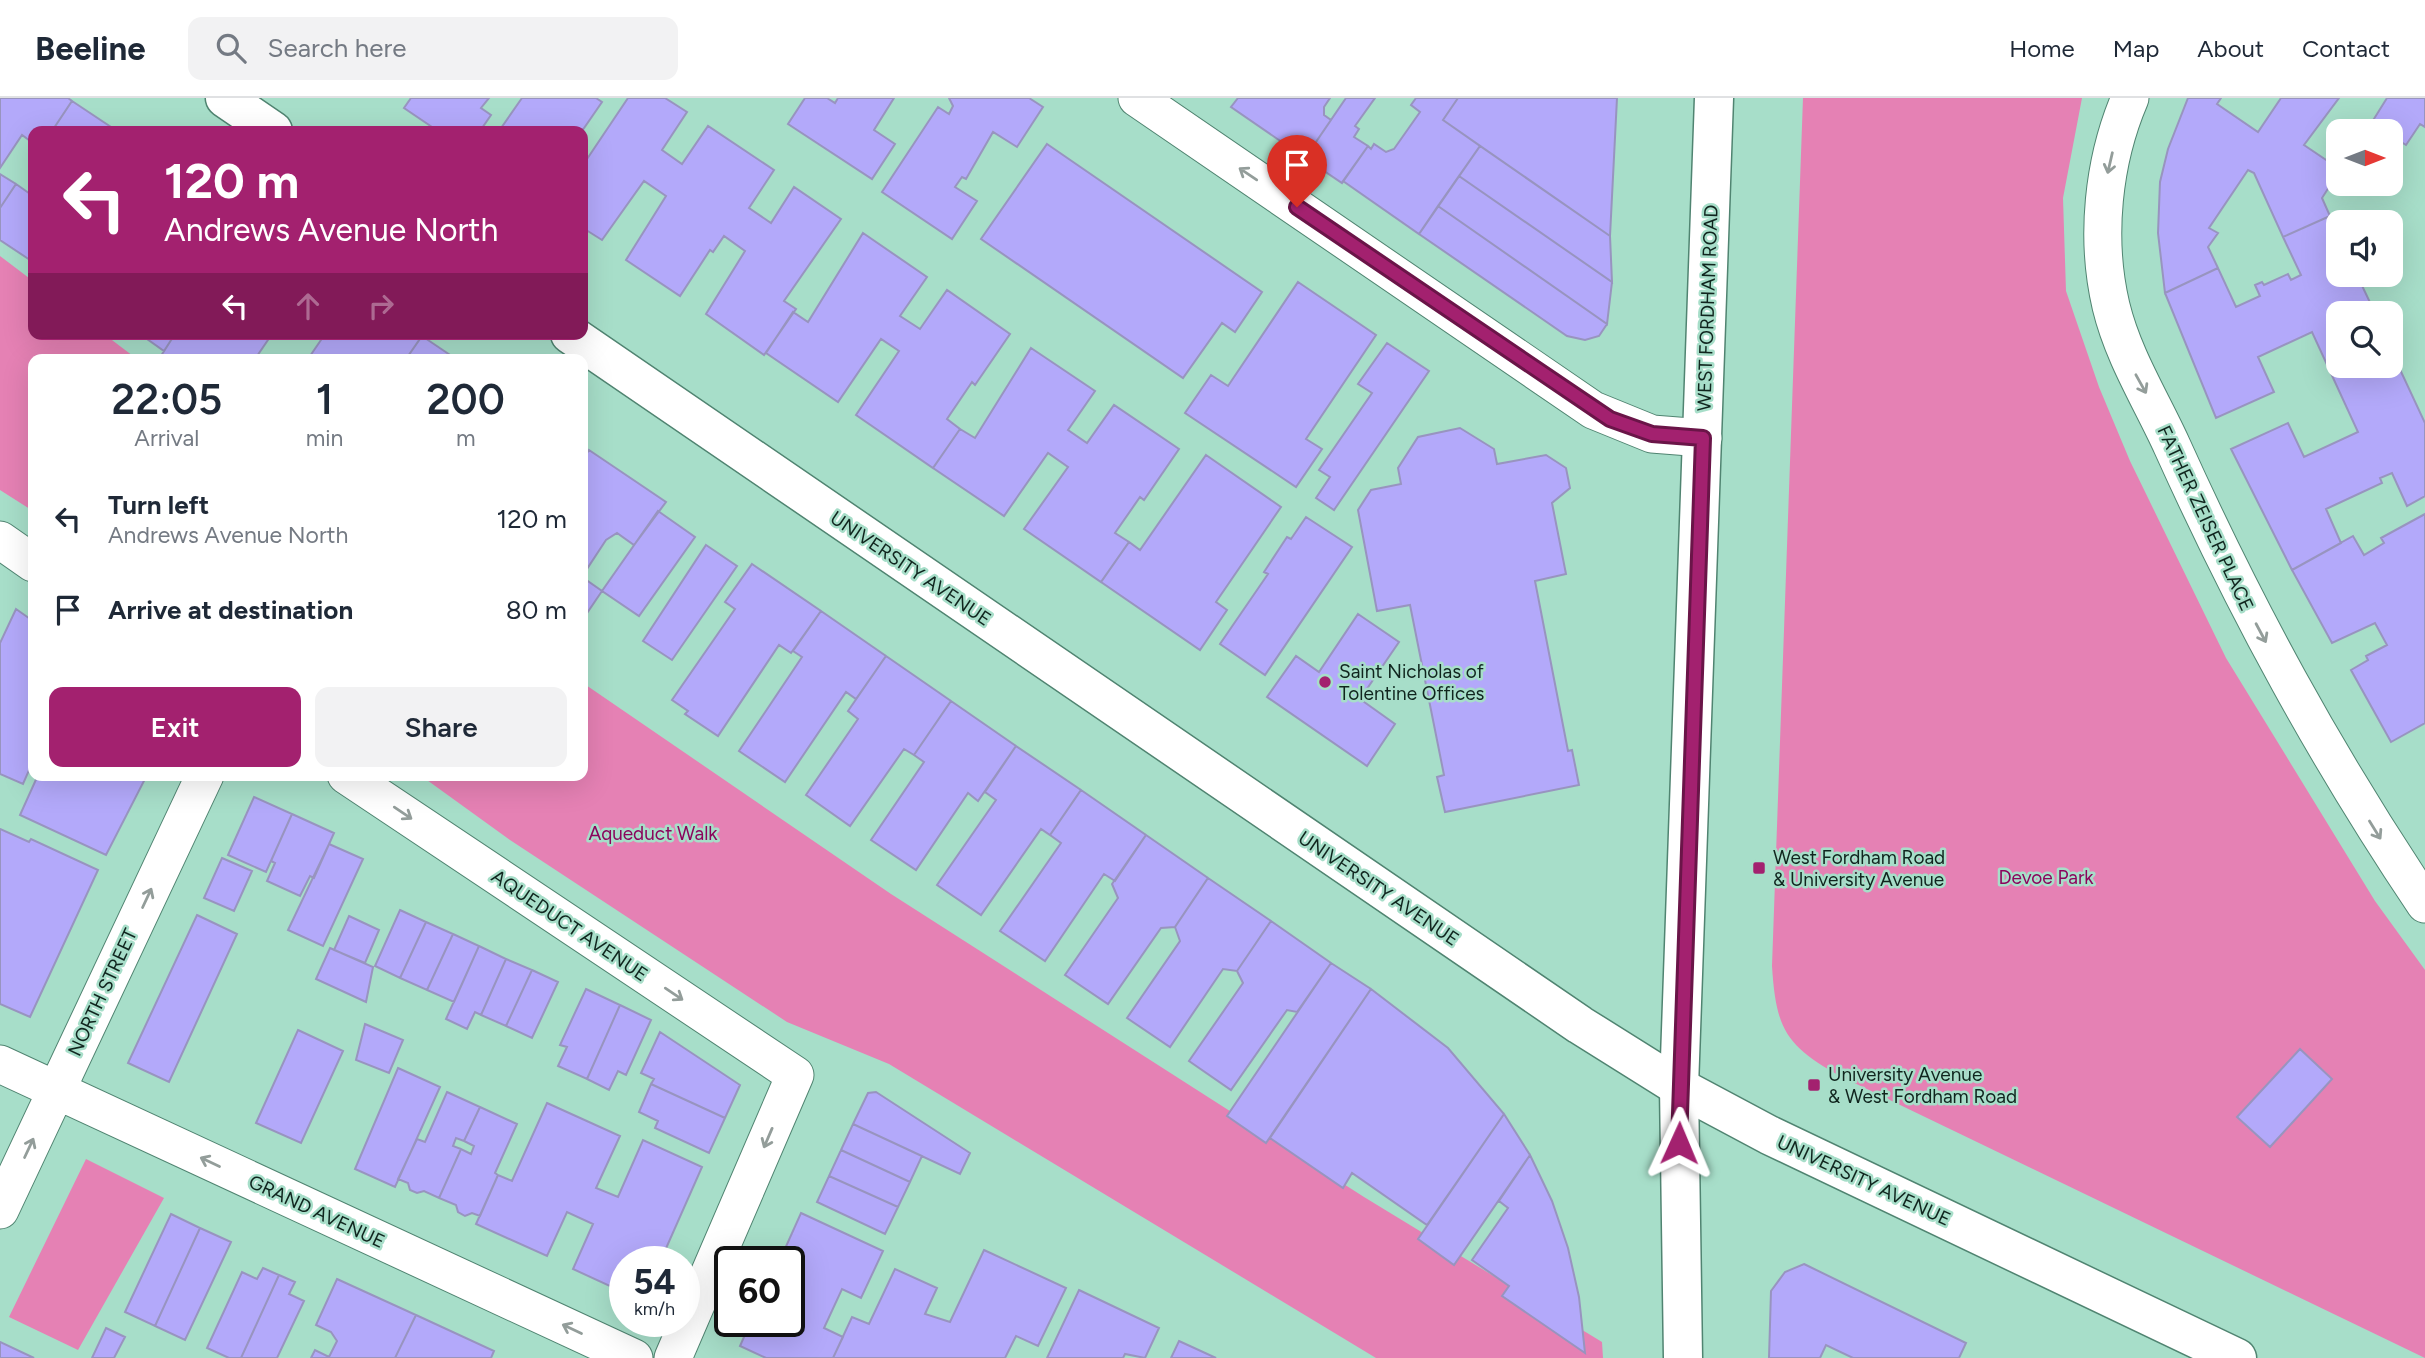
<!DOCTYPE html>
<html lang="en">
<head>
<meta charset="utf-8">
<style>
  body { margin:0; font-family:Figtree,sans-serif; background:#f2f2f3; color:#1f2937; height:100vh; display:flex; flex-direction:column; font-size:26px; white-space:nowrap }
  * { box-sizing:border-box; margin:0 }
  p { font-size:23px; color:#747a83 }
  .icon { flex:none; width:38px; height:38px; fill:none; stroke:currentColor; stroke-width:2; stroke-linecap:round; stroke-linejoin:round }
  .map { position:relative; flex:1; overflow:hidden }
  .details { position:absolute; left:28px; top:256px; width:560px; height:427px; display:flex; flex-direction:column; background:#fff; border-radius:14px; box-shadow:0 7px 28px #0002 }
  .details>* { flex:none }
  .banner { position:absolute; left:28px; top:28px; width:560px; height:214px; border-radius:14px; box-shadow:0 7px 28px #0002; background:#a3216f; color:#fff; overflow:hidden }
  .needle { width:46px; rotate:90deg }
  .buttons { position:absolute; left:2326px; top:21px; display:grid; gap:14px }
  .buttons a { display:grid; place-items:center; width:77px; height:77px; border-radius:14px; background:#fff; box-shadow:0 7px 28px #0002; font-size:35px }
  .speed { position:absolute; left:609px; top:1148px; display:flex; gap:14px; font-size:35px; font-weight:700; text-align:center }
  .speed>* { display:grid; place-content:center; width:91px; height:91px; border-radius:50%; background:#fff; box-shadow:0 7px 28px #0002; line-height:1 }
  .speed small { font-size:18px; font-weight:400 }
  .speed .limit { border:4px solid #111; border-radius:10px; background:#fff; color:#111 }
  .pin { position:absolute; display:grid; place-items:center; width:60px; height:60px; color:#fff; margin:-72px -30px; border-radius:50% 50% 50% 0; rotate:-45deg; box-shadow:0 0 7px #0007 }
  .pin .icon { rotate:45deg }
  .me { position:absolute; width:77px; margin:-38px; rotate:1deg; stroke-linejoin:round; filter:drop-shadow(0 0 5px #0008) }
  .turn { display:flex; align-items:center; gap:24px; height:147px; padding:0 21px; font-size:32px }
  .turn .icon { width:91px; height:91px; stroke-width:2.5 }
  .turn b { display:block; font-size:49px; line-height:60px }
  .lanes { display:flex; align-items:center; height:66px; padding:0 21px; background:#0003; justify-content:center; gap:35px; direction:ltr }
  .lanes .off { opacity:.35 }
  .eta { display:flex; justify-content:space-evenly; align-items:center; height:119px; text-align:center }
  .eta b { font-size:42px; font-weight:600; line-height:49px }
  .button { display:flex; gap:14px; margin-top:auto; padding:14px 21px }
  .button a { flex:1; height:80px; border-radius:14px; background:#a3216f; color:#fff; font-size:28px; font-weight:600; line-height:80px; text-align:center }
  .button a+a { background:#f2f2f3; color:#1f2937 }
  ul { padding:0; list-style:none }
  li { display:flex; align-items:center; gap:21px; height:91px; padding:0 21px }
  li div { flex:1 }
  li b { display:block; font-size:26px }
  li em { font-style:normal }
  header { display:flex; align-items:center; gap:42px; box-sizing:border-box; height:98px; padding:0 35px; background:#fff; border-bottom:2px solid #e0e1e3 }
  header strong { font-size:33px }
  nav { display:flex; gap:38px; margin-inline-start:auto; font-size:24px }
  .search { width:490px; height:63px; background:#f2f2f3; display:flex; align-items:center; gap:18px; box-sizing:border-box; padding:0 24px; border-radius:14px; color:#747a83; font-size:26px }
  .map>svg:first-child { display:block }
</style>
</head>
<body>
<header>
<strong>Beeline</strong>
<div class="search"><svg class="icon" aria-label="search" viewBox="0 0 24 24"><circle cx="10" cy="10" r="6"/><path d="M15 15l6 6"/></svg>Search here</div>
<nav><a>Home</a><a>Map</a><a>About</a><a>Contact</a></nav>
</header>
<div class="map">
<svg width="2425" height="1260" viewBox="0 0 2425 1260">
  <rect width="100%" height="100%" fill="#a7dec9"/>
  <!-- green -->
  <path fill="#e581b4" d="M1803 0H2082L2063 100 2066 193 2099 289 2130 363 2226 560 2375 803 2425 872V1260L1842 979C1786 948 1776 932 1772 868Z
    M0 158 33 183V236H104L137 261H33V413L0 392Z
    M583 585 891 796 1364 1099 1602 1244 1603 1260H1376L889 966 787 924 510 742 420 677H583Z
    M86 1061 164 1100 78 1252 9 1219Z"/>
  <!-- building -->
  <path fill="#b3a9fa" stroke="#9894bf" stroke-width="2" d="M0 0H68L72 3 52 33H33V45L22 37 0 70Z
    M411 0H489L481 10 491 17 480 33H438L404 10Z
    M522 0H596L602 4 582 33H499Z
    M628 0H665L687 14 662 52 682 66 708 28 774 72 749 110 771 125 794 89 841 121 784 203 796 211 764 257 706 216 745 153 724 138 713 154 710 152 680 198 626 162 666 98 644 83 602 142 583 130V67Z
    M805 0H827L835 5 838 0H894L874 32 895 46 872 81 788 26Z
    M949 0H1029L1043 9 1017 49 993 34 966 81 962 79 955 89 977 103 952 141 882 94 938 9 949 16 953 8Z
    M1238 0H1330L1324 9V17L1331 22 1305 60 1231 9Z
    M1346 0H1375L1355 28 1359 31 1354 39 1368 48 1342 85 1305 60Z
    M1416 0H1458L1443 22 1480 48 1419 136 1343 83 1368 48 1371 51 1374 46 1386 54 1394 51 1420 14 1411 7Z
    M1458 0H1617L1610 138 1443 22Z
    M2188 0H2221L2217 6 2258 34 2281 0H2339L2304 47 2338 70V75L2322 100 2330 118 2283 139 2254 75 2248 72 2209 130 2218 135 2208 149 2218 170 2165 195 2158 135 2160 84 2168 51Z
    M2387 0H2425V29L2420 26 2406 47 2390 37V33L2372 24Z
    M72 3 117 33H52Z
    M1047 46 1262 194 1235 234 1222 225 1183 280 981 141Z
    M1480 48 1610 138 1612 184 1459 78Z
    M0 76 16 86 0 110Z
    M1459 78 1612 184 1607 226 1438 108Z
    M16 86 33 98V164L0 142V110Z
    M1438 108 1607 226 1599 238 1585 242 1567 238 1419 136Z
    M2330 118 2338 135V177H2357L2375 215H2338V268H2390V250L2425 325V398L2407 408 2392 375 2380 380 2382 385 2326 411 2341 445 2292 472 2231 351 2288 325 2304 359 2358 334 2312 234 2258 259 2274 294 2216 320 2165 195 2218 170 2236 209 2260 198 2255 187 2262 184 2264 187 2288 176 2291 182 2301 177 2283 139Z
    M863 135 927 179 900 218 920 231 947 192 1010 236 975 287 972 284 947 321 960 331 933 370 856 317 899 253 881 241 838 304 766 255 793 214 808 224Z
    M1298 184 1376 237 1306 341 1322 351 1296 389 1185 315 1211 277 1228 288Z
    M140 236H175L164 253Z
    M175 236H272L255 261H159Z
    M319 236H419L422 238 406 261H308L323 239Z
    M422 238 456 261H406Z
    M1387 245 1429 273 1334 412 1316 400 1330 379 1319 372 1372 295 1358 286Z
    M1031 250 1095 293 1068 332 1087 345 1114 307 1179 351 1144 402 1140 399 1115 435 1129 444 1101 484 1024 431 1068 369 1048 355 1004 418 933 370 960 331 975 340Z
    M1460 330 1494 351 1497 366 1546 357 1566 370 1570 390 1552 405 1566 476 1535 483 1568 653 1572 652 1579 687 1445 714 1437 679 1444 677 1410 507 1377 513 1358 412 1371 392 1401 386 1398 370 1418 339Z
    M589 352 666 404 634 447 617 435 606 442 587 471 585 481 602 493 583 521V361Z
    M1206 357 1281 409 1216 504 1227 512 1200 552 1101 484 1129 444 1140 452Z
    M658 413 695 439 639 518 602 493Z
    M2425 416V625L2391 644 2351 572 2368 562 2366 558 2387 547 2375 525 2332 545 2292 472 2353 438 2364 457 2384 445 2381 440Z
    M1306 419 1352 449 1265 577 1220 546 1268 476 1264 474 1287 439 1291 441Z
    M706 447 737 468 672 562 643 543Z
    M752 466 821 513 791 555 779 547 718 638 685 616 688 613 672 602 735 511 725 504Z
    M16 511 33 523V663L23 686 0 676V545Z
    M821 513 886 558 856 601 846 594 785 684 739 653 802 559 793 553Z
    M1358 516 1399 544 1360 601 1395 626 1367 668 1267 599 1296 558 1319 574Z
    M886 558 951 603 914 657 904 651 850 728 806 697 858 621 848 613Z
    M951 603 1016 648 978 703 968 695 916 772 871 742 924 664 914 657Z
    M1016 648 1081 692 1050 737 1041 731 981 817 937 787 996 702 985 694Z
    M38 677H147L106 757 20 717Z
    M1081 692 1146 737 1115 783 1104 776 1045 863 1000 833 1061 745 1050 737Z
    M254 699 292 716 266 774 228 757Z
    M292 716 334 735 314 780 310 778 300 798 267 783 275 765 271 763Z
    M0 731 29 744 31 741 98 772 30 919 0 906Z
    M1146 737 1208 780 1175 829 1161 830 1108 906 1065 877 1118 800 1112 786Z
    M329 746 363 761 323 848 288 832Z
    M222 760 252 773 234 813 204 800Z
    M1208 780 1271 823 1237 873 1223 871 1170 949 1127 920 1180 843 1175 829Z
    M400 812 426 824 400 880 375 868Z
    M197 817 237 836 169 984 128 965Z
    M349 818 379 832 365 865 334 852Z
    M1271 823 1331 865 1297 914 1287 912 1231 992 1189 963 1243 885 1237 873Z
    M426 824 453 836 427 892 400 880Z
    M453 836 479 848 454 904 427 892Z
    M479 848 506 861 481 917 475 914 467 931 446 921Z
    M330 850 373 869 366 904 316 881Z
    M506 861 532 872 506 928 481 917Z
    M1331 865 1371 891 1266 1045 1227 1018Z
    M532 872 558 884 532 940 506 928Z
    M586 891 620 907 587 981 558 968 567 949 560 947Z
    M1371 891 1448 950 1504 1016 1427 1127 1352 1075 1343 1090 1270 1040Z
    M620 907 651 922 626 977 618 973 609 992 587 981Z
    M365 926 403 942 389 975 356 962Z
    M298 932 343 953 301 1045 256 1025Z
    M660 934 740 987 725 1020 651 986 654 981 641 975Z
    M2300 951 2332 981 2270 1049 2237 1019Z
    M398 970 440 989 395 1089 355 1071Z
    M651 986 725 1020 709 1055 655 1030 658 1023 639 1014Z
    M447 994 480 1009 464 1043 456 1040 453 1048 461 1051 439 1100 424 1093 417 1095 410 1092 408 1085 398 1081 417 1041 425 1044Z
    M876 994 970 1055 960 1076 853 1026 868 995Z
    M547 1005 620 1038 596 1090 618 1099 643 1042 702 1069 660 1164H625V1195L573 1171 593 1126 567 1114 547 1158 476 1126 498 1077 512 1083Z
    M480 1009 517 1026 495 1075 498 1077 480 1118 472 1115 465 1118 458 1114 456 1107 439 1100 461 1051 471 1056 474 1048 464 1043Z
    M1504 1016 1530 1057 1454 1167 1418 1141Z
    M853 1026 922 1058 910 1084 841 1052Z
    M841 1052 910 1084 898 1109 829 1078Z
    M1530 1057 1552 1103 1568 1150 1579 1199 1585 1255 1502 1198 1509 1188 1472 1162 1508 1110 1499 1103Z
    M829 1078 898 1109 885 1136 817 1104Z
    M801 1115 883 1153 861 1200 842 1191 824 1230 843 1239 833 1260H766L740 1248 751 1223H789V1164H779Z
    M171 1116 200 1130 155 1228 125 1214Z
    M200 1130 231 1144 185 1242 155 1228Z
    M984 1152 1066 1190 1038 1248 1016 1238 1005 1260H833L852 1219 869 1226 895 1171 937 1190 925 1216 950 1224Z
    M1804 1166 1966 1245 1959 1260H1853L1826 1247 1820 1260H1769L1771 1193 1785 1174Z
    M263 1170 279 1177 241 1260H229L207 1250 242 1174 257 1181Z
    M279 1177 295 1184 289 1196 304 1203 277 1260H241Z
    M337 1181 416 1217 395 1260H311L315 1252 329 1259 337 1243 331 1234 316 1227Z
    M1079 1192 1159 1230 1145 1260 1125 1256 1123 1260H1047Z
    M416 1217 494 1253 491 1260H395Z
    M106 1230 125 1239 114 1260H92Z
    M1179 1243 1216 1260H1171Z
    M0 1244 34 1260H0Z"/>
  <g fill="none" stroke-linecap="round" stroke-linejoin="round">
    <!-- minor casing -->
    <g stroke="#508471" stroke-width="39">
      <path id="minor" d="M1137 0 1593 312 1652 336 1703 340
        M2130 0C2103 63 2095 140 2111 208 2123 258 2151 302 2172 348 2246 512 2325 657 2425 806
        M0 442 33 465
        M346 677 795 977 673 1260
        M0 966 634 1260
        M0 1112 205 677"/>
    </g>
    <!-- tertiary casing -->
    <g stroke="#508471" stroke-width="41">
      <path id="tertiary" d="M225 0 273 33
        M570 236 1580 927 1679 989 1769 1037 2237 1260"/>
    </g>
    <!-- primary casing -->
    <g stroke="#508471" stroke-width="41">
      <path id="primary" d="M1683 1260 1679 989 1714 0"/>
    </g>
    <!-- minor -->
    <use href="#minor" stroke="#fff" stroke-width="37"/>
    <!-- tertiary -->
    <use href="#tertiary" stroke="#fff" stroke-width="38"/>
    <!-- primary -->
    <use href="#primary" stroke="#fff" stroke-width="38"/>
  </g>
  <!-- one-way arrows -->
  <defs><path id="oneway-shaft" d="M-6 0H5M1.5-3L5.5 0L1.5 3" fill="none" stroke-width="1.6" stroke-linecap="round" stroke-linejoin="round" transform="scale(1.75)"/></defs>
  <g stroke="#939d9a">
    <use href="#oneway-shaft" transform="translate(2110 65) rotate(103)"/>
    <use href="#oneway-shaft" transform="translate(1248 76) rotate(-146)"/>
    <use href="#oneway-shaft" transform="translate(2141 286) rotate(61)"/>
    <use href="#oneway-shaft" transform="translate(2261 535) rotate(62)"/>
    <use href="#oneway-shaft" transform="translate(403 715) rotate(34)"/>
    <use href="#oneway-shaft" transform="translate(2375 732) rotate(58)"/>
    <use href="#oneway-shaft" transform="translate(147 800) rotate(-65)"/>
    <use href="#oneway-shaft" transform="translate(674 896) rotate(34)"/>
    <use href="#oneway-shaft" transform="translate(768 1040) rotate(113)"/>
    <use href="#oneway-shaft" transform="translate(29 1050) rotate(-65)"/>
    <use href="#oneway-shaft" transform="translate(210 1064) rotate(-155)"/>
    <use href="#oneway-shaft" transform="translate(572 1231) rotate(-155)"/>
  </g>
  <g fill="none" stroke-linecap="round" stroke-linejoin="round">
    <!-- route casing -->
    <g stroke="#6a1548" stroke-width="18">
      <path id="route" d="M1297 109 1610 321 1652 336 1703 340 1679 1045"/>
    </g>
    <!-- route -->
    <use href="#route" stroke="#a3216f" stroke-width="12"/>
  </g>
  <!-- markers -->
  <g fill="#a3216f" stroke="#a7dec9" stroke-width="2.5">
    <circle cx="1325" cy="584" r="7"/>
    <rect x="1752" y="763" width="14" height="14" rx="3.5"/>
    <rect x="1807" y="980" width="14" height="14" rx="3.5"/>
  </g>
  <g text-anchor="middle" stroke-width="5" stroke-linejoin="round" paint-order="stroke">
    <!-- street labels -->
    <g font-size="19" fill="#10251e" stroke="#a7dec9">
      <text transform="translate(1707 210) rotate(-88)" y="7">WEST FORDHAM ROAD</text>
      <text transform="translate(2206 420) rotate(65)" y="7">FATHER ZEISER PLACE</text>
      <text transform="translate(911 470) rotate(34)" y="7">UNIVERSITY AVENUE</text>
      <text transform="translate(1379 790) rotate(34)" y="7">UNIVERSITY AVENUE</text>
      <text transform="translate(570 827) rotate(34)" y="7">AQUEDUCT AVENUE</text>
      <text transform="translate(102 894) rotate(-65)" y="7">NORTH STREET</text>
      <text transform="translate(1864 1082) rotate(25)" y="7">UNIVERSITY AVENUE</text>
      <text transform="translate(317 1113) rotate(25)" y="7">GRAND AVENUE</text>
    </g>
    <!-- poi labels -->
    <g font-size="19" fill="#10251e" stroke="#a7dec9" text-anchor="start">
      <text x="1339" y="580">Saint Nicholas of<tspan x="1339" dy="22">Tolentine Offices</tspan></text>
      <text x="1773" y="766">West Fordham Road<tspan x="1773" dy="22">&amp; University Avenue</tspan></text>
      <text x="1828" y="983">University Avenue<tspan x="1828" dy="22">&amp; West Fordham Road</tspan></text>
    </g>
    <!-- park labels -->
    <g font-size="19" fill="#8b045c" stroke="#a7dec9">
      <text x="653" y="742">Aqueduct Walk</text>
      <text x="2046" y="786">Devoe Park</text>
    </g>
  </g>
</svg>
<div class="buttons">
<a><svg class="needle" viewBox="-14 -14 28 28"><path d="M0-13l5 13h-10z" fill="#e53935"/><path d="M0 13l5-13h-10z" fill="#747a83"/></svg></a>
<a><svg class="icon" aria-label="sound" viewBox="0 0 24 24"><path d="M4 9h4l5-4v14l-5-4H4zM17 9q2 3 0 6"/></svg></a>
<a><svg class="icon" aria-label="search" viewBox="0 0 24 24"><circle cx="10" cy="10" r="6"/><path d="M15 15l6 6"/></svg></a>
</div>
<div class="speed"><div>54<small>km/h</small></div><div class="limit">60</div></div>
<div class="pin" style="left:1297px;top:109px;background:#d93025"><svg class="icon" aria-label="arrive" viewBox="0 0 24 24"><path d="M6 21V4h12l-3 4 3 4H6"/></svg></div>
<svg class="me" style="left:1679px;top:1045px" viewBox="-20 -20 40 40"><path d="M0-17L14 15 0 8-14 15z" fill="#a3216f" stroke="#fff" stroke-width="4"/></svg>
<div class="banner">
<div class="turn"><svg class="icon" aria-label="left" viewBox="0 0 24 24"><path d="M17 20v-9H6M10 6l-5 5 5 5"/></svg><div><b>120 m</b>Andrews Avenue North</div></div>
<div class="lanes"><svg class="icon" aria-label="left" viewBox="0 0 24 24"><path d="M17 20v-9H6M10 6l-5 5 5 5"/></svg><svg class="icon off" aria-label="ahead" viewBox="0 0 24 24"><path d="M12 20V5M6 11l6-6 6 6"/></svg><svg class="icon off" aria-label="right" viewBox="0 0 24 24"><path d="M7 20v-9h11M14 6l5 5-5 5"/></svg></div>
</div>
<section class="details">
<div class="eta">
<div><b>22:05</b><p>Arrival</p></div>
<div><b>1</b><p>min</p></div>
<div><b>200</b><p>m</p></div>
</div>
<ul>
<li><svg class="icon" aria-label="left" viewBox="0 0 24 24"><path d="M17 20v-9H6M10 6l-5 5 5 5"/></svg><div><b>Turn left</b><p>Andrews Avenue North</p></div><em>120 m</em></li>
<li><svg class="icon" aria-label="arrive" viewBox="0 0 24 24"><path d="M6 21V4h12l-3 4 3 4H6"/></svg><div><b>Arrive at destination</b></div><em>80 m</em></li>
</ul>
<div class="button"><a>Exit</a><a>Share</a></div>
</section>
</div>
</body>
</html>
